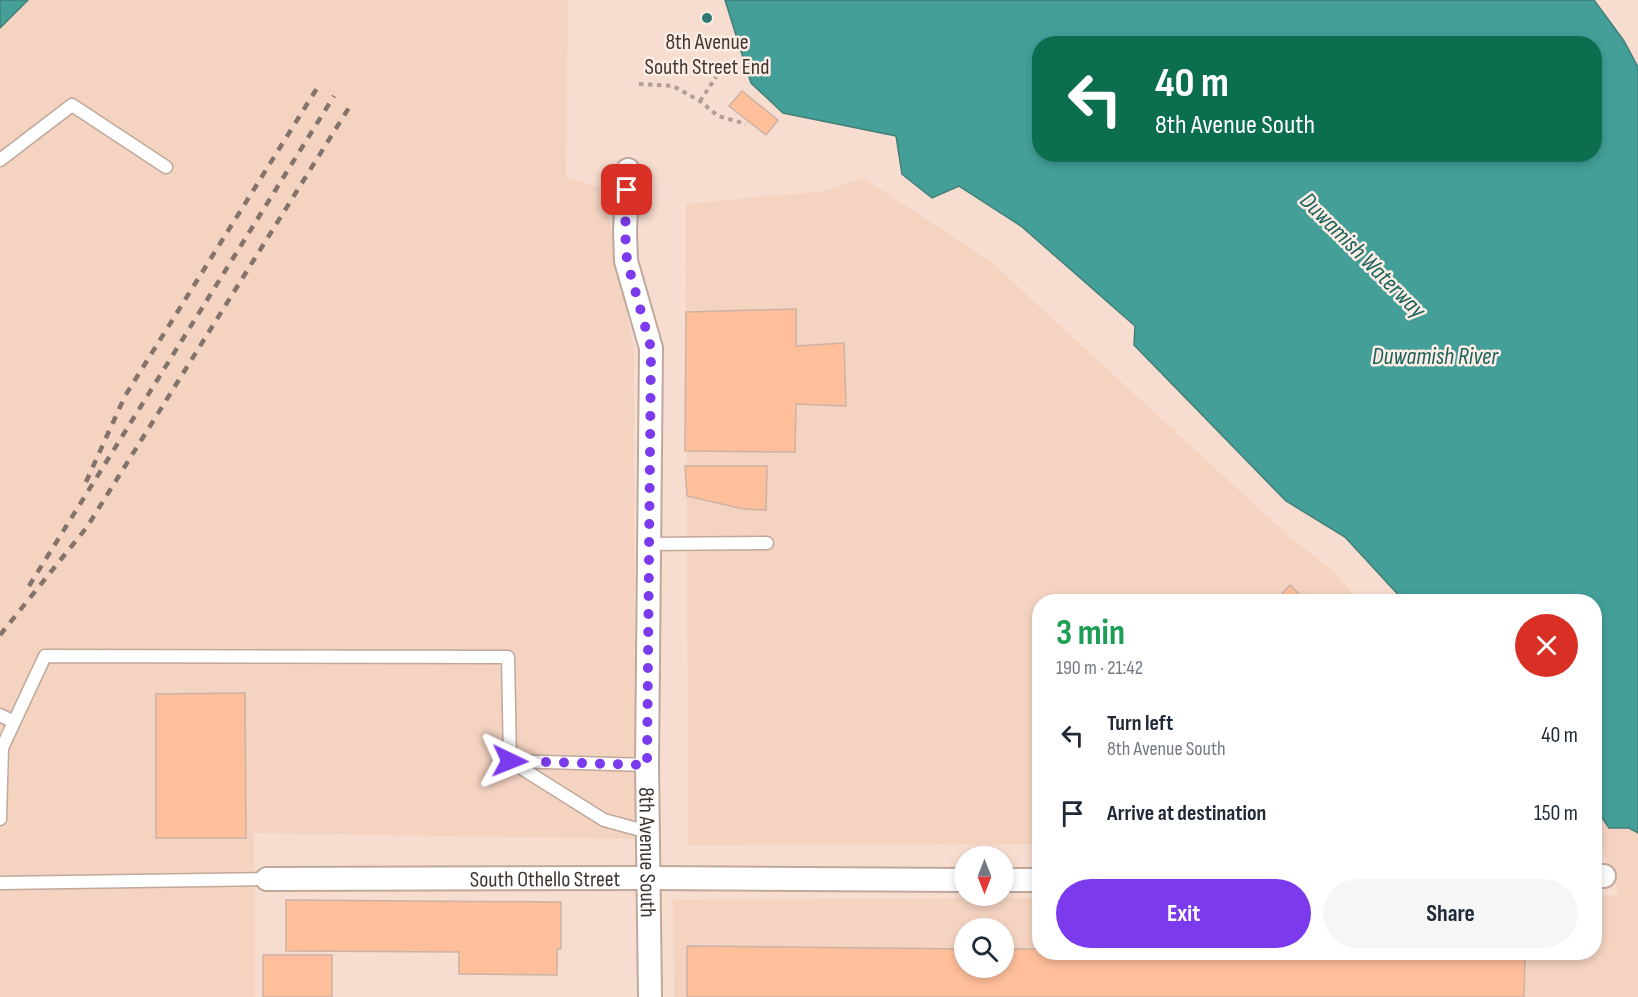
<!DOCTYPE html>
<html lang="en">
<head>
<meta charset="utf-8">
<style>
  body { margin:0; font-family:"Sofia Sans Condensed",sans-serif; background:#f6f6f7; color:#1f2937; height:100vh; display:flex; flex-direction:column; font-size:22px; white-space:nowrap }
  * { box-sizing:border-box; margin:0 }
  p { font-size:20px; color:#747a83 }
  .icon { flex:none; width:33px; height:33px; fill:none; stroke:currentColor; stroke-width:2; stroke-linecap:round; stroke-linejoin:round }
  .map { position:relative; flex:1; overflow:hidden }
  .details { position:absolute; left:1032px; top:594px; width:570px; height:366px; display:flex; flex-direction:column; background:#fff; border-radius:24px; box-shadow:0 3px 9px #0003 }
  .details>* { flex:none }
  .banner { position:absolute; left:1032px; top:36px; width:570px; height:126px; border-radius:24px; box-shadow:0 3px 9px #0003; background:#0b6e4f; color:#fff; overflow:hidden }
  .needle { width:39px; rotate:180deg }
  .fabs { position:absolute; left:954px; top:846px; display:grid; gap:12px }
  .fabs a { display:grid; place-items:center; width:60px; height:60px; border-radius:50%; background:#fff; box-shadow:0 3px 9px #0003; font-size:30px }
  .pin { position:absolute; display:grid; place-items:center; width:51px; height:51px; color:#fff; margin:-26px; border-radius:12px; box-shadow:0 3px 9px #0006 }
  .me { position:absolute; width:66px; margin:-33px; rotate:92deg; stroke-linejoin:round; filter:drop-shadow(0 0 4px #0008) }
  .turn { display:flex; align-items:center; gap:21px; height:126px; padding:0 24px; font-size:27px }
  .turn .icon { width:78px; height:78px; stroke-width:2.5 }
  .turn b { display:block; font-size:42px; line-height:51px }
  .round { display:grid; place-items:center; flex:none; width:63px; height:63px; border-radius:32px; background:#f6f6f7 }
  .headline { display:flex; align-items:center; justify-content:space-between; height:102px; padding:0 24px }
  h1 { font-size:36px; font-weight:700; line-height:45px; color:#1e9e55 }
  .button { display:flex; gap:12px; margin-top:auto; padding:12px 24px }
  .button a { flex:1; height:69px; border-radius:36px; background:#7c3aed; color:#fff; font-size:24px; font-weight:700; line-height:69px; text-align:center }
  .button a+a { background:#f6f6f7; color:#1f2937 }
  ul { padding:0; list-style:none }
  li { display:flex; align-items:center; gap:18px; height:78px; padding:0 24px }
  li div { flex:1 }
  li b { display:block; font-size:22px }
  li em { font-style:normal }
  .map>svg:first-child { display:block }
</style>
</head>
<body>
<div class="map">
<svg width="1638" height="997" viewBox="0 0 1638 997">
  <rect width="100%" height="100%" fill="#f7ddd0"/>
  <!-- built -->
  <path fill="#f4d3c1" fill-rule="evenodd" d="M28 0H568L566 178 603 188 634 350 635 839 254 833 255 997H0V28Z
    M863 178 991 262 1293 540 1333 571 1360 601 1040 602 1039 844 688 845 686 204 825 191Z
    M1595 812 1599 813 1609 828H1629L1638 833V997H674L673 900 1039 898 1040 952H1594L1595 896 1619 895 1595 828ZM964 928H1004V968H964Z"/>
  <!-- water -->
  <path fill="#439f98" stroke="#428079" stroke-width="1.5" fill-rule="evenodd" d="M0 0H28L0 28Z
    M725 0H1594L1624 41 1638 67V833L1629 828H1609L1599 813 1595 812 1594 602 1404 601 1345 537 1286 501 1134 345 1135 326 1021 226 959 186 932 198 902 174 896 136 783 113 751 83ZM1040 44H1594V154H1040Z"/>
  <!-- building -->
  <path fill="#ffbf9b" stroke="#cbb2a5" stroke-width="1.5" d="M742 91 778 120 766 135 729 106Z
    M796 309V346L844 343 846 406 796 404 795 452 685 451 686 312Z
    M685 466H767L766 510 743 509 687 496Z
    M1290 585 1307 602H1274Z
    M245 693 246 838H156V694Z
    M286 900 561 902V949H557V975L459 974V952L286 951Z
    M687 946 964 949V968H1004V949H1040V952L1525 954 1524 997H687Z
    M263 955H332V997H263Z"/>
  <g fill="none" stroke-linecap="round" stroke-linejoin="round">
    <!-- service casing -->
    <g stroke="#c0a89b" stroke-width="15">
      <path id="service" d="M0 160 72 105 166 167
        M649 544 767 543
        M0 715 14 722
        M510 761 604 820 648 832
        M511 761 647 765
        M0 819 2 748 45 656 508 657 510 761
        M0 883 267 879"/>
    </g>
    <!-- minor casing -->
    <g stroke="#c0a89b" stroke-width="26">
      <g id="minor">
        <path id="s1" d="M628 170 625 231 626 261 651 348 647 765 650 997"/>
        <path d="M1594 876H1604"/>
        <path id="s2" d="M267 879 649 878 964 880"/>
        <path d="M1004 880H1040"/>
      </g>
    </g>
    <!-- path -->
    <path stroke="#b29e94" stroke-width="4" stroke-dasharray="4.5 4.5" stroke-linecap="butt" d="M639 84 673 86 700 101 718 116 746 124
      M700 101 716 77"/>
    <!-- service -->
    <use href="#service" stroke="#fff" stroke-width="12"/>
    <!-- minor -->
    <use href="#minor" stroke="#fff" stroke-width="22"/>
    <!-- rail -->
    <path stroke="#83736b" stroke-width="4.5" stroke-dasharray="8 8" stroke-linecap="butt" d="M86 482 125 396 319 85
      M29 586 334 96
      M0 635 87 527 350 106"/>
  </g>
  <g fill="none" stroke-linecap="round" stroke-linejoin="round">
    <!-- route -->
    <path stroke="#7c3aed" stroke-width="10" stroke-dasharray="0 18" d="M510 761 647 765 651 348 627 261 625 231 627 190"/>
  </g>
  <!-- markers -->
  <circle fill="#307872" stroke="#fdede5" stroke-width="2" cx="707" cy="18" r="6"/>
  <g text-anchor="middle" stroke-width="5" stroke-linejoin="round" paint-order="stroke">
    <!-- poi labels -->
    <g font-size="22" fill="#413732" stroke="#fdede5">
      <text x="707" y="49">8th Avenue<tspan x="707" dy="25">South Street End</tspan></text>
    </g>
    <!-- street labels -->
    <g font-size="22" fill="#413732" stroke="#fdede5">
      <text dy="8" stroke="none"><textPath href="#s1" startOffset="686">8th Avenue South</textPath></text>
      <text dy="8" stroke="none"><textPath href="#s2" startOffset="278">South Othello Street</textPath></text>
    </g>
    <!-- water labels -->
    <g font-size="24" font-style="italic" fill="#18635d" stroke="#fdede5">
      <text transform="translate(1363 255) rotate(45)" y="8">Duwamish Waterway</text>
      <text x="1435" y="364">Duwamish River</text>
    </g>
  </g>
</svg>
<div class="fabs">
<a><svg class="needle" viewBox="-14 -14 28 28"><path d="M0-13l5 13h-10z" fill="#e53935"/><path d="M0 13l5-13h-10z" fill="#747a83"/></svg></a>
<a><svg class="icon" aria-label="search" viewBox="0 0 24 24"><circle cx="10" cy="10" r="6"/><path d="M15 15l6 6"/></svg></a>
</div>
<div class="pin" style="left:627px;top:190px;background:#d93025"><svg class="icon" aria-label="arrive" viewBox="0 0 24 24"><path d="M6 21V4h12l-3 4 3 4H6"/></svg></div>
<svg class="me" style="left:510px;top:761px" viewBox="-20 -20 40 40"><path d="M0-17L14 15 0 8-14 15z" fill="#7c3aed" stroke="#fff" stroke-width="4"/></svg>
<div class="banner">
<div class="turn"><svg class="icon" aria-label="left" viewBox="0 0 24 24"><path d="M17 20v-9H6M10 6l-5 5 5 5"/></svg><div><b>40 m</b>8th Avenue South</div></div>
</div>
<section class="details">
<div class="headline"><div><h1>3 min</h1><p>190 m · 21:42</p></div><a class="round" style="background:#d93025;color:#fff"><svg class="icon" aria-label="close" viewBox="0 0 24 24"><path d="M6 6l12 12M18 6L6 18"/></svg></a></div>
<ul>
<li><svg class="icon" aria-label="left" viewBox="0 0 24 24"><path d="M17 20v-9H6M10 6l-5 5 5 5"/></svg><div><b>Turn left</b><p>8th Avenue South</p></div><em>40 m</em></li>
<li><svg class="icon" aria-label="arrive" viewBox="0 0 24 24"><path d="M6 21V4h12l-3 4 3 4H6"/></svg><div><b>Arrive at destination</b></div><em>150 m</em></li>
</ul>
<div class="button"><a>Exit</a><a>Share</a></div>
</section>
</div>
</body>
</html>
